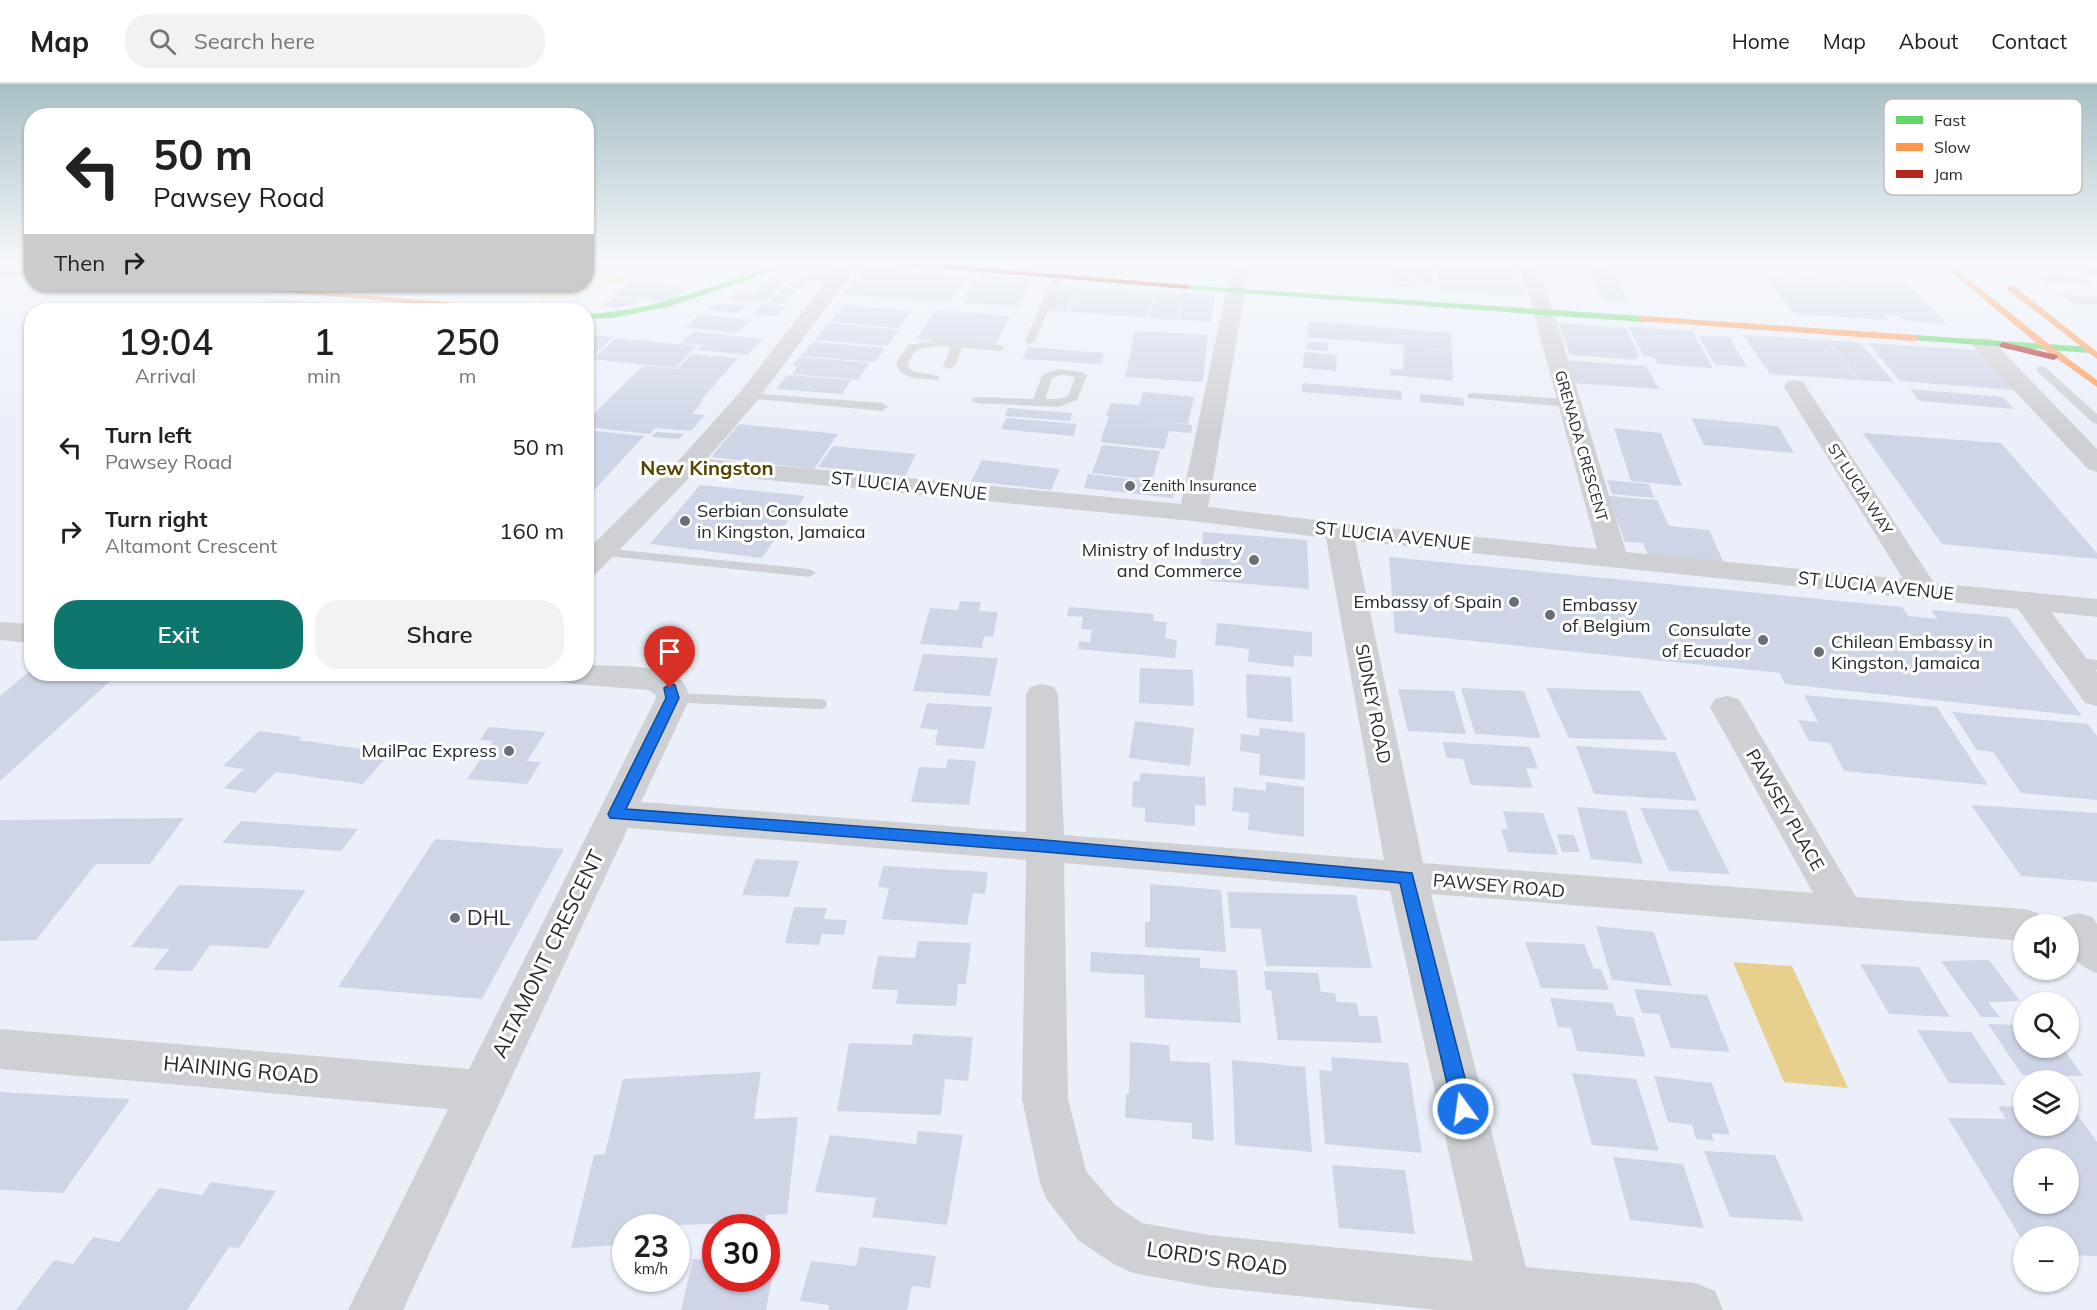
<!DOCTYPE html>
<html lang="en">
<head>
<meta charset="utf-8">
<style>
  body { margin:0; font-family:Mulish,sans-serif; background:#f2f2f2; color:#202124; height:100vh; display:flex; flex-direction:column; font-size:22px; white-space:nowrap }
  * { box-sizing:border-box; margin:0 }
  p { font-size:20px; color:#757577 }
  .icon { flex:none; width:33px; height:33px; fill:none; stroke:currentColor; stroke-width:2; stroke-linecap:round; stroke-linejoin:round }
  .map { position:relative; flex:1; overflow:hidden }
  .side { position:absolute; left:24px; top:219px; width:570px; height:378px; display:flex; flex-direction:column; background:#fff; border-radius:24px; box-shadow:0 2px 4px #0004 }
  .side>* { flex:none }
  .banner { position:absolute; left:24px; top:24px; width:570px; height:183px; border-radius:24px; box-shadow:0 2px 4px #0004; background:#fff; color:#202124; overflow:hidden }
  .controls { position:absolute; left:2013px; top:830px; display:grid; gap:12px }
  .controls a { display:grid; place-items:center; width:66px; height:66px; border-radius:50%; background:#fff; box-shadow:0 2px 4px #0004; font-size:30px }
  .speed { position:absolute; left:612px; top:1130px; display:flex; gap:12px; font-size:30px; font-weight:700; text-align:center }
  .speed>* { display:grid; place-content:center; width:78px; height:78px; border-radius:50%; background:#fff; box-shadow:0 2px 4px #0004; line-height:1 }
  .speed small { font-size:15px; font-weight:400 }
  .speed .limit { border:9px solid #d22; background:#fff; color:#111 }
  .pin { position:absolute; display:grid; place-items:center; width:51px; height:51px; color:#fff; margin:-62px -26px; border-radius:50% 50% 50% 0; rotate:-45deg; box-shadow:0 0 6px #0007 }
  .pin .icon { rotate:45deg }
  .me { position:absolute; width:66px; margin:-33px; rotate:346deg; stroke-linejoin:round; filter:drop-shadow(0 0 4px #0008) }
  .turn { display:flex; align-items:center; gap:21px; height:126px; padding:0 30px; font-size:27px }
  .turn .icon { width:78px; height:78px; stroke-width:2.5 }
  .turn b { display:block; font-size:42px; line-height:51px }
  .then { display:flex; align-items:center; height:57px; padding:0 30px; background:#0003; gap:12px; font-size:22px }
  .eta { display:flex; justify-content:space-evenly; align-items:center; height:102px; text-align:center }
  .eta b { font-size:36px; font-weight:600; line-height:42px }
  .cta { display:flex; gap:12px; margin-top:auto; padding:12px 30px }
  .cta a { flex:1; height:69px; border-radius:24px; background:#0f766e; color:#fff; font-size:24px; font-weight:600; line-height:69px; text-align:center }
  .cta a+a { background:#f2f2f2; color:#202124 }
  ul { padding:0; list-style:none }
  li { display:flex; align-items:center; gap:18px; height:84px; padding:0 30px }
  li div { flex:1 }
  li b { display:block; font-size:22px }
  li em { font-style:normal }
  header { display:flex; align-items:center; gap:36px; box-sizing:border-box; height:84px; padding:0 30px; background:#fff; border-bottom:2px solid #e0e0e0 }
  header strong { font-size:28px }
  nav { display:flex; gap:33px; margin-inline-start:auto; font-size:21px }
  .search { width:420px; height:54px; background:#f2f2f2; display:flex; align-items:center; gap:15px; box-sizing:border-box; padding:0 21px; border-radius:24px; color:#757577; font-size:22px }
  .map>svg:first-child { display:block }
</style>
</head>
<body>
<header>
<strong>Map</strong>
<div class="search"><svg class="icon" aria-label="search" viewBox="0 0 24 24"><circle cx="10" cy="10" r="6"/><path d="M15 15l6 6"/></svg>Search here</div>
<nav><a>Home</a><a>Map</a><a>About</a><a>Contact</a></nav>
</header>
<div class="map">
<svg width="2097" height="1226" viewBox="0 0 2097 1226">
  <rect width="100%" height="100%" fill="#eaeff9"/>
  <!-- green -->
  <path fill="#f2e3bc" d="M587 179H601L628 197 543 219 516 200H586Z"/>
  <!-- water -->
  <path fill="#e7d08e" d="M1733 878 1792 882 1848 1004 1784 998Z"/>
  <!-- building -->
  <path fill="#ced5e6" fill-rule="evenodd" d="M1168 179H1218L1216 188 1166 184Z
    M1260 179H1296V185L1260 183Z
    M1311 179H1376L1377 188 1311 184Z
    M1390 179H1411L1417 204 1395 202Z
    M1415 179H1431L1435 201 1418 200Z
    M1433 179H1512L1525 212 1441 207Z
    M2026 179H2069L2079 186 2032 184Z
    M865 183 928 188 968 192 949 219 842 210Z
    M1589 185 1613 187 1629 219 1604 217Z
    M804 187 835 190 828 198 797 195Z
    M2045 188 2080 190 2092 200 2044 199 2037 190 2050 191Z
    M981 192 1031 195 1018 222 965 219 969 213 965 212 973 198H977Z
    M1765 192 1854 198 1857 200 1908 201 1947 240 1905 237 1900 232 1884 231 1889 236 1794 230Z
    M768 195 786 196 764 219 728 216 737 208 754 209Z
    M792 197 808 198 802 205 786 203Z
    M631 198 689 203 674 216 667 218 612 212Z
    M1057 201 1077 202 1067 228 1046 226Z
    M1078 203 1105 205 1102 216 1106 205 1155 209 1147 234 1069 228Z
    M782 204 796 205 790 212 776 211Z
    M1157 208 1184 210 1177 236 1149 234Z
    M1184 209 1215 211 1211 238 1179 236Z
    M2061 210 2097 212V221H2075Z
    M774 212 790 213 783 220 768 219Z
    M268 214 381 225V226H245Z
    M612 214 641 216 634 222 600 224Z
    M715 219 746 222 739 229 708 226Z
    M761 221 785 223 777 232 752 230Z
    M844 221 912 227 899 244 830 238Z
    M936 226 1010 232 995 262 916 255Z
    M698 231 732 234 751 236 739 248 686 244Z
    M1309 237 1450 249 1452 266 1423 264 1452 267 1453 297 1390 291 1391 285 1403 286 1404 261 1307 253Z
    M829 239 899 246 887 262 815 256Z
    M1558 239 1625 244 1640 273H1635L1637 276 1570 271Z
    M1629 243 1692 247 1713 284 1658 280 1654 273 1643 272Z
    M1135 247 1208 251 1203 298 1125 293Z
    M693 248 763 255 747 271 697 266 702 261 681 259Z
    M586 251 613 253 586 278Z
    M1698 251 1729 253 1747 283 1715 281Z
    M1743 251 1826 256 1858 296 1770 290Z
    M616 254 697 262 675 284 592 275Z
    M1827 256 1860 259 1894 298 1859 296Z
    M812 258 885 264 875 278 801 272Z
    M1307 258 1328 259V267L1306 265Z
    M1868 259 1975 266 2014 306 1900 297Z
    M1028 263 1104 269 1101 280 1023 275Z
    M1304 268 1337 271 1336 287 1303 284Z
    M692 270 738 274 700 317H703L692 330 705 331 691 347 655 344 650 350 586 343V337L643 282 680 285 678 284Z
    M799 273 869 279 858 296 792 290 798 282H792Z
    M1562 276 1646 282 1659 305 1571 299Z
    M787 291 851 296 842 310 776 305Z
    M1302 299 1401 307 1402 316 1302 308Z
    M1910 305 2003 313 2014 325 1919 317Z
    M1143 308 1194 313 1188 340 1146 337 1192 341 1191 349 1169 347 1164 365 1100 358 1109 332H1106L1111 319 1139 321Z
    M1420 310 1463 314 1464 322 1420 318Z
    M1008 324 1072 329 1070 337 1005 332Z
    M1006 334 1077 340 1073 352 1001 345Z
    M1691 334 1778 342 1794 369 1704 361Z
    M739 340 838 350 814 385 711 373Z
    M1614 344 1661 349 1682 402 1631 397Z
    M586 346 644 352 586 415Z
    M656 348 684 350 679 355 651 353Z
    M1863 349 2001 359 2097 469V475L1942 460Z
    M1102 361 1160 367 1152 396 1092 389Z
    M833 362 916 370 905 392 818 383Z
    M982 376 1060 385 1051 406 971 397Z
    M1088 390 1176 400 1173 414 1084 404Z
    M1607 396 1649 400 1654 414 1612 410Z
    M700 401 805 412 762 474 650 460Z
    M1608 412 1657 416 1669 442 1709 446 1724 479 1648 472 1643 459 1625 458Z
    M1203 448 1307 456 1309 505 1200 496Z
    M1389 473 1902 523 1908 532 1937 535 1931 526 2008 533 2082 632 1785 600 1780 589 1395 549Z
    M960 517 981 518 979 527 998 528 993 553 984 552 982 564 920 560 930 524 958 526Z
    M1069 523 1154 530 1153 537 1167 538 1165 554 1177 556 1175 574 1078 565 1079 557 1090 558 1092 546 1081 545 1083 533 1067 532Z
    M1217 539 1312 548V573L1294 571V583L1248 578 1249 565 1215 561Z
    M923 570 998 574 990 612 913 607Z
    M1140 584 1193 586 1194 622 1139 619Z
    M32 585V590H118L0 697V612Z
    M1246 590 1291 593 1293 638 1247 634Z
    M1461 604 1524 607 1541 654 1475 650Z
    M1546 604 1640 607 1667 656 1569 654Z
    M1398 605 1454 607 1466 650 1408 647Z
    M1804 611 1937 623 1988 701 1844 687 1830 659 1809 657 1798 636 1818 638Z
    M927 619 992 623 984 665 935 661 938 646 920 644Z
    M1952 628 2088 640 2097 652V716L2021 709 1993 668 1977 666Z
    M1135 637 1194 644 1190 682 1129 674Z
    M489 643 546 648 527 677 541 678 527 700 467 695 493 657 480 656Z
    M1260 644 1305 649V696L1259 691 1260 670 1240 667 1241 650 1259 652Z
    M259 647 302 653 298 656 390 669 363 700 276 688 255 709 224 704 244 685 223 682Z
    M1442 658 1530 663 1538 685 1526 684 1533 704 1471 701 1463 675 1447 674Z
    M1576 662 1675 668 1697 717 1594 710Z
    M948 675 976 677 969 721 911 718 919 683 946 684Z
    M1140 689 1205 693 1206 722 1195 721V742L1145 738V724L1132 723 1133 697H1140Z
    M1266 698 1304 703V753L1248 746 1249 729 1232 727 1234 703 1266 707Z
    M1971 721 2097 729V798L2021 792Z
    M1577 723 1626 727 1643 780 1591 775Z
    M1640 724 1698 726 1730 790 1669 787Z
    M1503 727 1543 729 1558 771 1508 768 1501 745H1508Z
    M184 734 150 780H96L36 856 0 857V736Z
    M241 737 358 745 341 767 222 759Z
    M1557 750 1574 751 1580 768H1562Z
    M435 755 564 765 482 915 338 903Z
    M755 775 799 777 789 813 742 811Z
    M883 782 988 788 985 810 973 809 967 841 882 835 889 804 878 803Z
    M1150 800 1221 806 1226 868 1145 863V838H1150Z
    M179 801 306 806 268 864 210 861 192 887 153 886 169 865 131 863Z
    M1227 808 1356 811 1372 884 1266 882 1261 845 1231 844Z
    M794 823 827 824 824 835 847 836 844 851 822 850 819 861 785 859Z
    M1596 842 1654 848 1672 902 1612 896Z
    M918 857 971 859 966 900H958L956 922 896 920 898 906 872 905 878 872 915 874Z
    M1525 858 1584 860 1594 885H1601L1609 906 1541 904Z
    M1091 868 1200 874V884L1237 886 1241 939 1145 934 1144 891 1090 888Z
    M1989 876 2020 917 1988 918 2000 933H1981L1941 877Z
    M1860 880 1919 883 1950 933 1889 930Z
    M1264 887 1318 889 1321 908 1335 909 1337 918 1357 919 1359 932H1377L1382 959 1278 956 1271 906H1266Z
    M1634 905 1707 911 1730 968 1671 964 1659 930 1642 929Z
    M1550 914 1613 919 1617 932 1633 933 1646 973 1577 967 1571 944 1558 943Z
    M1988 940 2024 941V963H2062L2083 992 2022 991Z
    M1917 946 1971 948 2006 1001 1949 999Z
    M913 950 973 953 968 997 945 995 941 1031 837 1027 849 959 912 961Z
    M1130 958 1169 961 1170 977 1210 979 1214 1057 1192 1055V1039L1125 1034 1126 1010H1129Z
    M1331 973 1408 979 1422 1069 1325 1060 1319 986 1332 987Z
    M1232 976 1305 983 1312 1068 1235 1061Z
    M761 988 754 1035 798 1033 787 1130 766 1131 765 1138 626 1143V1161L571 1164 594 1071 605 1070 623 995Z
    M1572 989 1636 995 1659 1067 1592 1061Z
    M1654 992 1712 999 1730 1051 1711 1049 1714 1057 1696 1055 1692 1041 1668 1038Z
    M0 1008 130 1015 63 1109 0 1106Z
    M1998 1022 2024 1023V1041H2068V1024H2073L2097 1058V1172L2068 1171V1152H2024V1159L1948 1034 2006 1035ZM2024 1074H2068V1119H2024Z
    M918 1047 963 1051 947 1141 872 1133 876 1114 815 1108 830 1051 916 1060Z
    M1704 1067 1775 1071 1804 1137 1730 1133Z
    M1613 1073 1683 1080 1704 1144 1630 1136Z
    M1332 1081 1405 1086 1415 1150 1339 1144Z
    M211 1098 276 1107 239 1164 229 1163 187 1226H16L54 1176 73 1180 93 1153 119 1158 159 1104 202 1111Z
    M860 1163 936 1172 930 1204 912 1202 907 1226H828L829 1221 800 1217 811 1177 856 1182Z
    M693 1175 716 1176V1194H766V1177H775L766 1226H681Z"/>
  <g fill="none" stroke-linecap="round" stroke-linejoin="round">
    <!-- lane -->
    <path fill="#cfd0d3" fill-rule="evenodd" d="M1058 189 1063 192 1035 257 1030 260 1026 259 1025 257 1053 192Z
      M309 200H321L303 210H297V206Z
      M938 256 1000 261 1005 264 1000 267 962 264 955 282 949 285 943 282 951 263 938 262 916 266 908 279 909 284 915 288 939 292V296L912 294 900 288 896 279 908 261Z
      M2041 282 2045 283 2097 330V340L2093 339 2037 287V283Z
      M1060 285 1081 288 1087 291 1077 316 1058 323 977 319 971 316 977 313 1033 315 1043 290ZM1061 291 1075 293 1068 312 1057 315H1045L1052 294Z
      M749 309 882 319 888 323 882 327 745 314V310Z
      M1472 309 1569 315 1575 319 1569 323 1468 314V310Z
      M602 464 809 485 816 489 809 493 597 471 595 468Z
      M2072 573 2097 576V586L2066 582 2064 578 2066 574Z
      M673 609 819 615 825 616 827 620 825 624 819 625 667 618 665 614 667 610Z"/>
    <!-- street -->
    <path fill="#cfd0d3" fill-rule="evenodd" d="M840 179H859L757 317 707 375 1181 420 1232 179H1250L1208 423 1339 439 1597 465 1531 219 1518 179H1536L1551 219 1626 468 1903 495 1784 303 1787 298 1795 296 1803 298 1934 499 2097 515V533L2051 528 2097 588V622L2085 619 2018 525 1355 457 1423 779 1813 809 1710 623 1715 615 1727 612 1739 615 1856 813 2024 825 2038 829 2044 840H2024V857L1431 810 1526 1183 1696 1199 1715 1207 1723 1226H1437L1209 1203 1133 1189 1115 1181 1079 1157 1047 1116 1040 1099 1022 1015 1026 776 628 744 403 1226H348L448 1025 0 985V945L469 985 656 614 655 610 648 606 573 600 562 597 557 590H586V581C611 582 663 580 681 596 686 601 688 608 690 614L641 718 1026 748V611L1030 603 1042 600 1054 603 1058 611 1064 751 1384 776 1326 454 1193 437 694 389 596 490 586 493V467L679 376 741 307ZM1064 779 1390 807 1473 1177 1209 1151 1142 1139 1115 1121 1086 1087 1068 1015Z
      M2079 179H2097V192L2090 190Z
      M1983 254 1991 255 2097 365V388L2088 385 1975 265 1972 260 1975 255Z
      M0 538 32 540V559L0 556Z
      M2078 829 2092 833 2097 840V889C2071 880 2068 865 2068 840H2060L2064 833Z"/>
    <!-- fast -->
    <path fill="#63d668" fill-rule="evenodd" d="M785 179H797L668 223 613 234 586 235V230C657 227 718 199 785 179Z
      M1184 201 1643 232 1647 235 1643 238 1187 205 1183 203Z
      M1915 251 2089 263 2093 266 2089 269 1912 256V252Z"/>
    <!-- slow -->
    <path fill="#ff974d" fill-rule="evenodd" d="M1940 179H1949L2051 262 2097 296V303L2045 266Z
      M32 186V190L0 193V189Z
      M205 200H231L516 224 520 226H493L209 202Z
      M2008 202H2014L2097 268V275L2008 206Z
      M1643 232 1915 251 1919 254 1915 257 1640 237 1639 235Z"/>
    <!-- jam -->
    <path fill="#b3261e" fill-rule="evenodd" d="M893 179H925L1187 201 1191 203 1187 205 897 181Z
      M2003 258 2057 271 2058 273 2054 276 2000 263 1999 261Z"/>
  </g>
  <!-- sky -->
  <linearGradient id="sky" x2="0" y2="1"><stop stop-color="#a7bfc4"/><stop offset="0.51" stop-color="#f6f8fc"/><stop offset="1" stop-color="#f6f8fc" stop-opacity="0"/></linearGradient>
  <rect width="2097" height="351" fill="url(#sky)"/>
  <!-- route -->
  <path fill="#1a73e8" stroke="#114b97" stroke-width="1.5" d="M670 600 675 601 679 614 626 725 1045 756 1412 789 1473 1025 1470 1031 1463 1034 1456 1031 1453 1025 1400 799 1045 768 610 734 608 730 666 614 664 604Z"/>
  <!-- markers -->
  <g fill="#6a6e76" stroke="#fff" stroke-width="2">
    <circle cx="1130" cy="402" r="6"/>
    <circle cx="685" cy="437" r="6"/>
    <circle cx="1254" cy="476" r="6"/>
    <circle cx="1514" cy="518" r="6"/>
    <circle cx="1550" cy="531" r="6"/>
    <circle cx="1763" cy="556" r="6"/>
    <circle cx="1819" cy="568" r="6"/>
    <circle cx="509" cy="667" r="6"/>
    <circle cx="455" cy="834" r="6"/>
  </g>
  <g text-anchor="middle" stroke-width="6" stroke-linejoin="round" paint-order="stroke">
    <!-- far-street labels -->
    <g font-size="15" fill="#25282f" stroke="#fff">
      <text transform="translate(1581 362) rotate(74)" y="5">GRENADA CRESCENT</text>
      <text transform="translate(1860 405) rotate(57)" y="5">ST LUCIA WAY</text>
    </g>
    <!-- far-poi labels -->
    <g font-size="15" fill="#25282f" stroke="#fff" text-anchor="start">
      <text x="1142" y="407">Zenith Insurance</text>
    </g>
    <!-- street labels -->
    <g font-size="18" fill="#25282f" stroke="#fff">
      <text transform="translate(909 402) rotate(6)" y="6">ST LUCIA AVENUE</text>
      <text transform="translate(1393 452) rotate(6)" y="6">ST LUCIA AVENUE</text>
      <text transform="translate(1876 502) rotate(6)" y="6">ST LUCIA AVENUE</text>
      <text transform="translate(1373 620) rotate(79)" y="6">SIDNEY ROAD</text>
      <text transform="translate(1785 726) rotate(60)" y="6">PAWSEY PLACE</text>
      <text transform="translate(1499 802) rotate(5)" y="6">PAWSEY ROAD</text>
    </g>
    <!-- poi labels -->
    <g font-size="18" fill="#25282f" stroke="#fff" text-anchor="end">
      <text x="697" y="433" text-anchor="start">Serbian Consulate<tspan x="697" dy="21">in Kingston, Jamaica</tspan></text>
      <text x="1242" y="472">Ministry of Industry<tspan x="1242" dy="21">and Commerce</tspan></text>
      <text x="1502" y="524">Embassy of Spain</text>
      <text x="1562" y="527" text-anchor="start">Embassy<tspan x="1562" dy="21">of Belgium</tspan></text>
      <text x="1751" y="552">Consulate<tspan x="1751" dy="21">of Ecuador</tspan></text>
      <text x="1831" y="564" text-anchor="start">Chilean Embassy in<tspan x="1831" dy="21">Kingston, Jamaica</tspan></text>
      <text x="497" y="673">MailPac Express</text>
    </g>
    <!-- far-district labels -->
    <g font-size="20" font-weight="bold" fill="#574401" stroke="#fff">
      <text x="707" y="391">New Kingston</text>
    </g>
    <!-- near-poi labels -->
    <g font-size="21" fill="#25282f" stroke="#fff" text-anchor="start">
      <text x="467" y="841">DHL</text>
    </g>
    <!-- near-street labels -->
    <g font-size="21" fill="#25282f" stroke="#fff">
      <text transform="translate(548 870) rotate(-64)" y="7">ALTAMONT CRESCENT</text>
      <text transform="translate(241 986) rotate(5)" y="7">HAINING ROAD</text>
      <text transform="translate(1217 1175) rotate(8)" y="7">LORD'S ROAD</text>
    </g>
  </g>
  <!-- legend -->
  <rect x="1884" y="15" width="198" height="96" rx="9" fill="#fff" stroke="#bebec1" stroke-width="1.5"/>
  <rect x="1896" y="32" width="27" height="8" fill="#63d668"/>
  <rect x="1896" y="59" width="27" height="8" fill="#ff974d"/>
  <rect x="1896" y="86" width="27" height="8" fill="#b3261e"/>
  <g font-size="16" fill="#25282f">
    <text x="1934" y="42">Fast</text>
    <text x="1934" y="69">Slow</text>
    <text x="1934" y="96">Jam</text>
  </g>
</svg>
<div class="controls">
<a><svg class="icon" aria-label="sound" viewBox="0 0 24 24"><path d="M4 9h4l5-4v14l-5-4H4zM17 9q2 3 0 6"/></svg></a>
<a><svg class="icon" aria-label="search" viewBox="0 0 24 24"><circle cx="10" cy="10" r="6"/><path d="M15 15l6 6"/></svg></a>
<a><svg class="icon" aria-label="layers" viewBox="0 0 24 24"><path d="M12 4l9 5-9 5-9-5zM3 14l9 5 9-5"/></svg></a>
<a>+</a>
<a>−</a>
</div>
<div class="speed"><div>23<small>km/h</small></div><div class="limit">30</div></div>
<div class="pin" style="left:670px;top:604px;background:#d93025"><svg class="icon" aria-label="arrive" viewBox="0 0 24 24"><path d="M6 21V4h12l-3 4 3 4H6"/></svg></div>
<svg class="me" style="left:1463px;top:1025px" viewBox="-20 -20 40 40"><circle r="17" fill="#1a73e8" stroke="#fff" stroke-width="3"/><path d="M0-11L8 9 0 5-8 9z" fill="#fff"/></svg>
<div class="banner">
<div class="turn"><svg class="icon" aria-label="left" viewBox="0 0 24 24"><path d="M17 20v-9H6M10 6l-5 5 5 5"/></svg><div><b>50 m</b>Pawsey Road</div></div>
<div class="then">Then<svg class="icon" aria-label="right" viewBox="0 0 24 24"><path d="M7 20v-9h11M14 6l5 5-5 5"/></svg></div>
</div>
<section class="side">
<div class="eta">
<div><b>19:04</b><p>Arrival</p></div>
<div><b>1</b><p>min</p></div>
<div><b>250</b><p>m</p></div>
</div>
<ul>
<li><svg class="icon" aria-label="left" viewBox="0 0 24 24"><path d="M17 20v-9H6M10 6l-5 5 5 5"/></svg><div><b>Turn left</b><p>Pawsey Road</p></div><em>50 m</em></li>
<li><svg class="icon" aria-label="right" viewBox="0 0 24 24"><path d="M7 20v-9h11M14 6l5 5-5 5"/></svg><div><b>Turn right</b><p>Altamont Crescent</p></div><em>160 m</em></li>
</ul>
<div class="cta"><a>Exit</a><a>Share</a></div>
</section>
</div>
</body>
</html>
